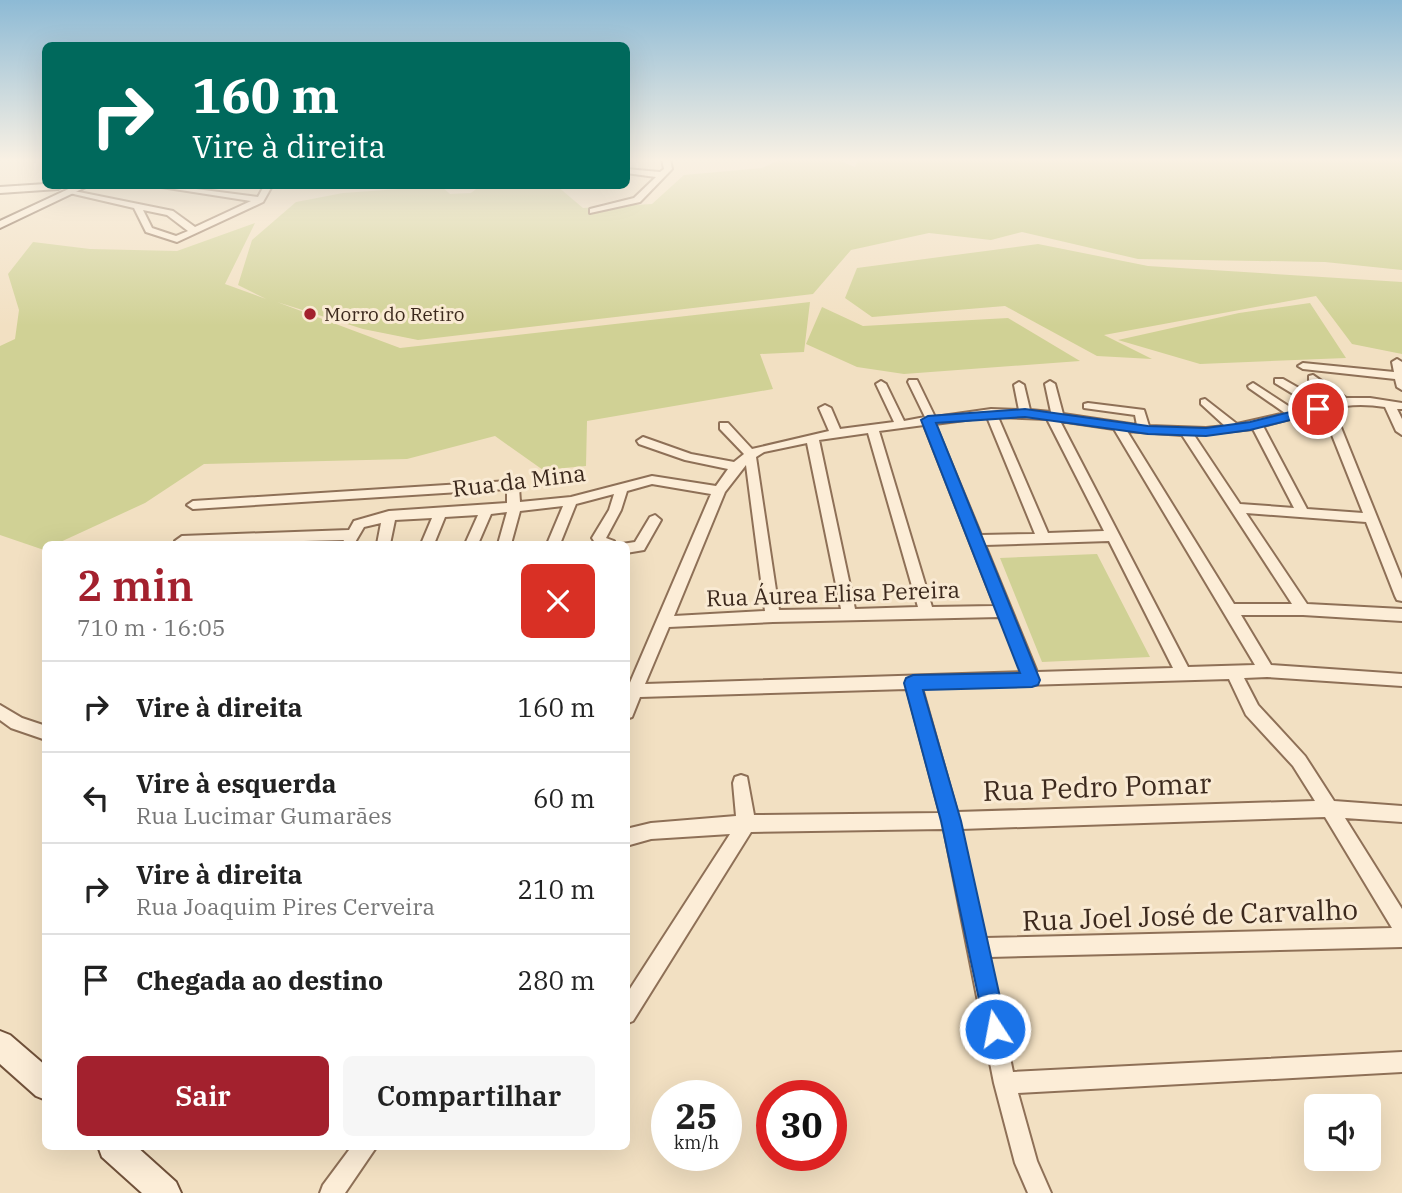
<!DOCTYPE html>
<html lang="pt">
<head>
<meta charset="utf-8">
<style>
  body { margin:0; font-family:"IBM Plex Serif",serif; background:#f6f6f6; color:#222; height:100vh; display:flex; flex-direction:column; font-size:26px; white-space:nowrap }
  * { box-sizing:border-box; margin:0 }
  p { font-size:23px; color:#767676 }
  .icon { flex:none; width:38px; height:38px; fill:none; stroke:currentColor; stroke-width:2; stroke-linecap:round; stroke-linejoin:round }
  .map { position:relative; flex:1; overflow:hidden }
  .details { position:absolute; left:42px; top:541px; width:588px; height:609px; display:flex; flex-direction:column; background:#fff; border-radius:10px; box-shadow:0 7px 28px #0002 }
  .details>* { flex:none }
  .hud { position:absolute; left:42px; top:42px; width:588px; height:147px; border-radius:10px; box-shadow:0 7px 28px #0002; background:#00695c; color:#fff; overflow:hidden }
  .fabs { position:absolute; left:1304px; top:1094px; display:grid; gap:14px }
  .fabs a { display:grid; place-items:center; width:77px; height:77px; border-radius:10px; background:#fff; box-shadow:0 7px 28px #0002; font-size:35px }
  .speed { position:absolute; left:651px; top:1080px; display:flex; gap:14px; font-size:35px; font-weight:700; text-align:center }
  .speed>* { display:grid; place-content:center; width:91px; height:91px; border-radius:50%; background:#fff; box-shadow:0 7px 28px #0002; line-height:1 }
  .speed small { font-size:18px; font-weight:400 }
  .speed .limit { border:10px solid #d22; background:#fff; color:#111 }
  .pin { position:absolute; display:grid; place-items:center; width:60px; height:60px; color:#fff; margin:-30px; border:4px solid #fff; border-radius:50%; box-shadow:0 2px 7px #0007 }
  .me { position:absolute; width:77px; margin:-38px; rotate:349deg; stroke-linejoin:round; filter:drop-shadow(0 0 5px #0008) }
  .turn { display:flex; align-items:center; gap:24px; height:147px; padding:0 35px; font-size:32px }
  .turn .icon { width:91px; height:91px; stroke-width:2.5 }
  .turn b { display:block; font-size:49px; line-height:60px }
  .round { display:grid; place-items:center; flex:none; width:74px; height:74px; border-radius:10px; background:#f6f6f6 }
  .overview { display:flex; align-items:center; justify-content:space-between; height:119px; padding:0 35px }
  h1 { font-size:42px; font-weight:600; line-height:52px; color:#a3212e }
  .button { display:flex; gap:14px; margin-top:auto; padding:14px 35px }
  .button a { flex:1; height:80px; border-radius:10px; background:#a3212e; color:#fff; font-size:28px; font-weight:600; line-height:80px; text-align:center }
  .button a+a { background:#f6f6f6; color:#222 }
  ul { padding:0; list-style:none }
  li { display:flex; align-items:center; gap:21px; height:91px; padding:0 35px; border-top:2px solid #e0e0e0 }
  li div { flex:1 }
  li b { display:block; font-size:26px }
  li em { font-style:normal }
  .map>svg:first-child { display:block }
</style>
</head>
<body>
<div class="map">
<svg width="1402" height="1193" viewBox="0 0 1402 1193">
  <rect width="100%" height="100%" fill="#f2e0c2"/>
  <!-- green -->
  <path fill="#d0d195" d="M781 159H836L855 167 858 159H1402V270L1325 262 1138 259 1022 232 991 240 929 233 851 250 813 294 418 340 363 329 277 302 400 348 810 302 804 352 760 354 773 389 587 421 586 466 543 470 495 436 407 459 204 464 145 503 56 544H46L44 550 0 535V346L15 339 19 310 8 274 33 242 90 249 177 251 255 223 225 284 266 299 238 285 252 240 296 202 343 193 441 186 450 194 471 193 480 186H557L583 208 652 204 684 175 762 168Z
    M1038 244 1148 266 1402 282V354L1352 344 1316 296 1104 335 1152 359 1097 356 1005 306 872 317 845 298 857 268Z
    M1310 303 1346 358 1200 364 1118 340 1239 313Z
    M822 307 863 326 1008 318 1080 361 904 374 857 367 806 344Z
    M1097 554 1150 657 1042 662 1000 558Z"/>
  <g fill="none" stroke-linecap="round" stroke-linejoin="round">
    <!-- street casing -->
    <g stroke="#8e7057" stroke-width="4">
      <path id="street" d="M662 159H670L672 169 640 202 590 213V209L634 198 656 177 626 173V169L660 172 664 169Z
        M155 186H173L258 197 264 186H272L263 202 177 242 146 232 134 208 65 192 69 190 173 211 195 227 251 201ZM143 210 167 215 188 231 176 236 152 228Z
        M1397 359 1402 362V390L1397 387 1395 379 1303 369 1298 366 1303 363 1394 372 1392 362Z
        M1313 375 1346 398H1370L1402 403V409H1397L1402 419V435L1396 431 1385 407C1366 404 1348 404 1330 409L1340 425 1402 579V601L1397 600 1395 596 1366 522 1246 513 1307 604 1402 609V621L1303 615H1241L1271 665 1402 674V686L1267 677 1244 678 1258 705 1305 756 1334 801 1402 806V822L1345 818 1402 909V947L989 957 1013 1072 1402 1052V1072L1018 1093 1037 1161 1051 1193H1028L1015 1163 994 1083 944 829 751 832 633 1021 626 1024V995L730 834 651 839 626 846V829L651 823 736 816 733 783 735 777 741 775 747 777 754 815 940 813 907 689 640 697 632 717 626 719V692L711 494 652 484 627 491 621 510 606 538 614 541 615 544H596L592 538 609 510 614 494 576 504 560 544H547L563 506 520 511 511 544H498L507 512 491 514 478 544H465L478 515 445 517 434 544H421L432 518 395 520 390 544H377L381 523 364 527 354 544H342L344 540 177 544 175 541 182 536 349 530 354 521 389 511 507 503V489L193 509 187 505 193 501 509 481 519 487 520 502 571 497 652 476 716 486 728 469 685 460 639 444 637 441 643 437 691 454 734 462 744 454 720 429V423H728L752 449 829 431 819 408 825 405 831 408 840 429 894 422 876 384 881 381 886 384 904 421 925 417 908 382 909 380H917L935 417 991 409 1019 410 1014 385 1019 382 1024 385 1030 410 1051 412 1045 384 1050 381 1055 384 1063 414 1137 425 1135 415 1084 408V404L1088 403 1144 410 1149 426 1206 428 1225 426 1201 404V400L1205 399 1237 424 1285 413 1249 388 1248 386 1253 383 1296 411 1313 406 1275 383V379H1283L1325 403 1335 401 1309 380V376ZM1320 411 1328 425 1363 513 1307 509 1263 426ZM987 417 1035 534 981 535 935 424ZM998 417 1047 419 1104 531 1048 533ZM1060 421 1114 429 1255 665 1188 667ZM924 425 995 606 932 607 879 431ZM1253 429 1294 508 1240 504 1194 435ZM1127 431 1182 435 1292 604H1234ZM868 433 918 607 855 609 819 440ZM807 443 841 609 779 610 756 457 764 452ZM746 465 765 611 674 616 725 492ZM1109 541 1173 668 1037 672 985 545ZM1000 617 1022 672 645 684 669 627 773 622ZM1229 679 1246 715 1293 766 1315 801 957 812 922 688ZM1325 817 1392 928 985 938 961 829Z
        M655 515 661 520 644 550 626 553V544H622L635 542 650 517Z
        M0 705 22 718 46 726V740L11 728 0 720Z
        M352 1146H377L345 1193H320L323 1185Z"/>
    </g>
    <!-- secondary casing -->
    <g stroke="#70513a" stroke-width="4">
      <path id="secondary" d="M46 184 63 186 58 189 0 193V187Z
        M75 186H88L0 228V221Z
        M0 1031 10 1035 46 1066V1100L36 1096 0 1064Z
        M98 1146H136L176 1182 181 1193H142L102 1157Z"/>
    </g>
    <!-- street -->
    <use href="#street" fill="#fcedd7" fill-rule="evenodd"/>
    <!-- secondary -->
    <use href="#secondary" fill="#fcedd7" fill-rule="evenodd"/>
  </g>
  <!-- sky -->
  <linearGradient id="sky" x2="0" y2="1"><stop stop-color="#8dbad5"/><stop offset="0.49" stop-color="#f9f1e4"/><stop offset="1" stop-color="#f9f1e4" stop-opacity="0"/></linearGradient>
  <rect width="1402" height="326" fill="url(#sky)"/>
  <!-- route -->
  <path fill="#1a73e8" stroke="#114b97" stroke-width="2" d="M1318 405 1323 406V412L1250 430 1206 436 1148 434 1025 417 936 423 1040 680 1038 685 1032 687 923 690 961 821 1007 1029 1003 1037 995 1041 987 1037 941 821 904 683 906 678 913 675 1020 673 921 420 928 416 1025 409 1148 426 1206 428 1250 422Z"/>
  <!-- markers -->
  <circle fill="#a3212e" stroke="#f9ead3" stroke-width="2.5" cx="310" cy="314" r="7"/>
  <g text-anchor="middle" stroke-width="6" stroke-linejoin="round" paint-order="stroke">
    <!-- far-poi labels -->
    <g font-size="19" fill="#3c291d" stroke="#f9ead3" text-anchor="start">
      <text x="324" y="321">Morro do Retiro</text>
    </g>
    <!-- street labels -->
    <g font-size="23" fill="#3c291d" stroke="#f9ead3">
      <text transform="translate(519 481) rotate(-7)" y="8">Rua da Mina</text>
      <text transform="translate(833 594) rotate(-2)" y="8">Rua Áurea Elisa Pereira</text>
    </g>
    <!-- near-street labels -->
    <g font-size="28" fill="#3c291d" stroke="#f9ead3">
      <text transform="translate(1097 787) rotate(-2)" y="10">Rua Pedro Pomar</text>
      <text transform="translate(1190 915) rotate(-2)" y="10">Rua Joel José de Carvalho</text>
    </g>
  </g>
</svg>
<div class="fabs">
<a><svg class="icon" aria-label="sound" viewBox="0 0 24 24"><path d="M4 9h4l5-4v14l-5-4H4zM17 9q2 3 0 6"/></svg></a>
</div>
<div class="speed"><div>25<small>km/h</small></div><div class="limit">30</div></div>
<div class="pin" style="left:1318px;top:409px;background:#d93025"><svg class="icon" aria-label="arrive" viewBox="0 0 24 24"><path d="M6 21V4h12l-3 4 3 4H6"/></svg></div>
<svg class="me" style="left:995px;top:1029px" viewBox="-20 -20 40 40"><circle r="17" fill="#1a73e8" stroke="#fff" stroke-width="3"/><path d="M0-11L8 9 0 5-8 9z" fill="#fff"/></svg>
<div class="hud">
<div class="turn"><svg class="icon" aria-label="right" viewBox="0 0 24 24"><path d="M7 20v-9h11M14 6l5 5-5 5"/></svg><div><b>160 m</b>Vire à direita</div></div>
</div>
<section class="details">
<div class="overview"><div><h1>2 min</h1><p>710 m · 16:05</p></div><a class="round" style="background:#d93025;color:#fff"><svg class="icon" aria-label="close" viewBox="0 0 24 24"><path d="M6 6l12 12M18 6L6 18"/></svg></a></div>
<ul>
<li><svg class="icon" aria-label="right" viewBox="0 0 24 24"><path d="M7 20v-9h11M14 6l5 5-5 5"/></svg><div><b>Vire à direita</b></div><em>160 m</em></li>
<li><svg class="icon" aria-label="left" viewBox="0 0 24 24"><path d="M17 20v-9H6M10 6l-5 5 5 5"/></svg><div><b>Vire à esquerda</b><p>Rua Lucimar Gumarães</p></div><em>60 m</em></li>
<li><svg class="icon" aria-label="right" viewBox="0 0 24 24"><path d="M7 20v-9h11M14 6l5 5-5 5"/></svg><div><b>Vire à direita</b><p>Rua Joaquim Pires Cerveira</p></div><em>210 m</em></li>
<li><svg class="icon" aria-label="arrive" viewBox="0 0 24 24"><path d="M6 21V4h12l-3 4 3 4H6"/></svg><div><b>Chegada ao destino</b></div><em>280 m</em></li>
</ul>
<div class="button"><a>Sair</a><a>Compartilhar</a></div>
</section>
</div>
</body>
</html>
